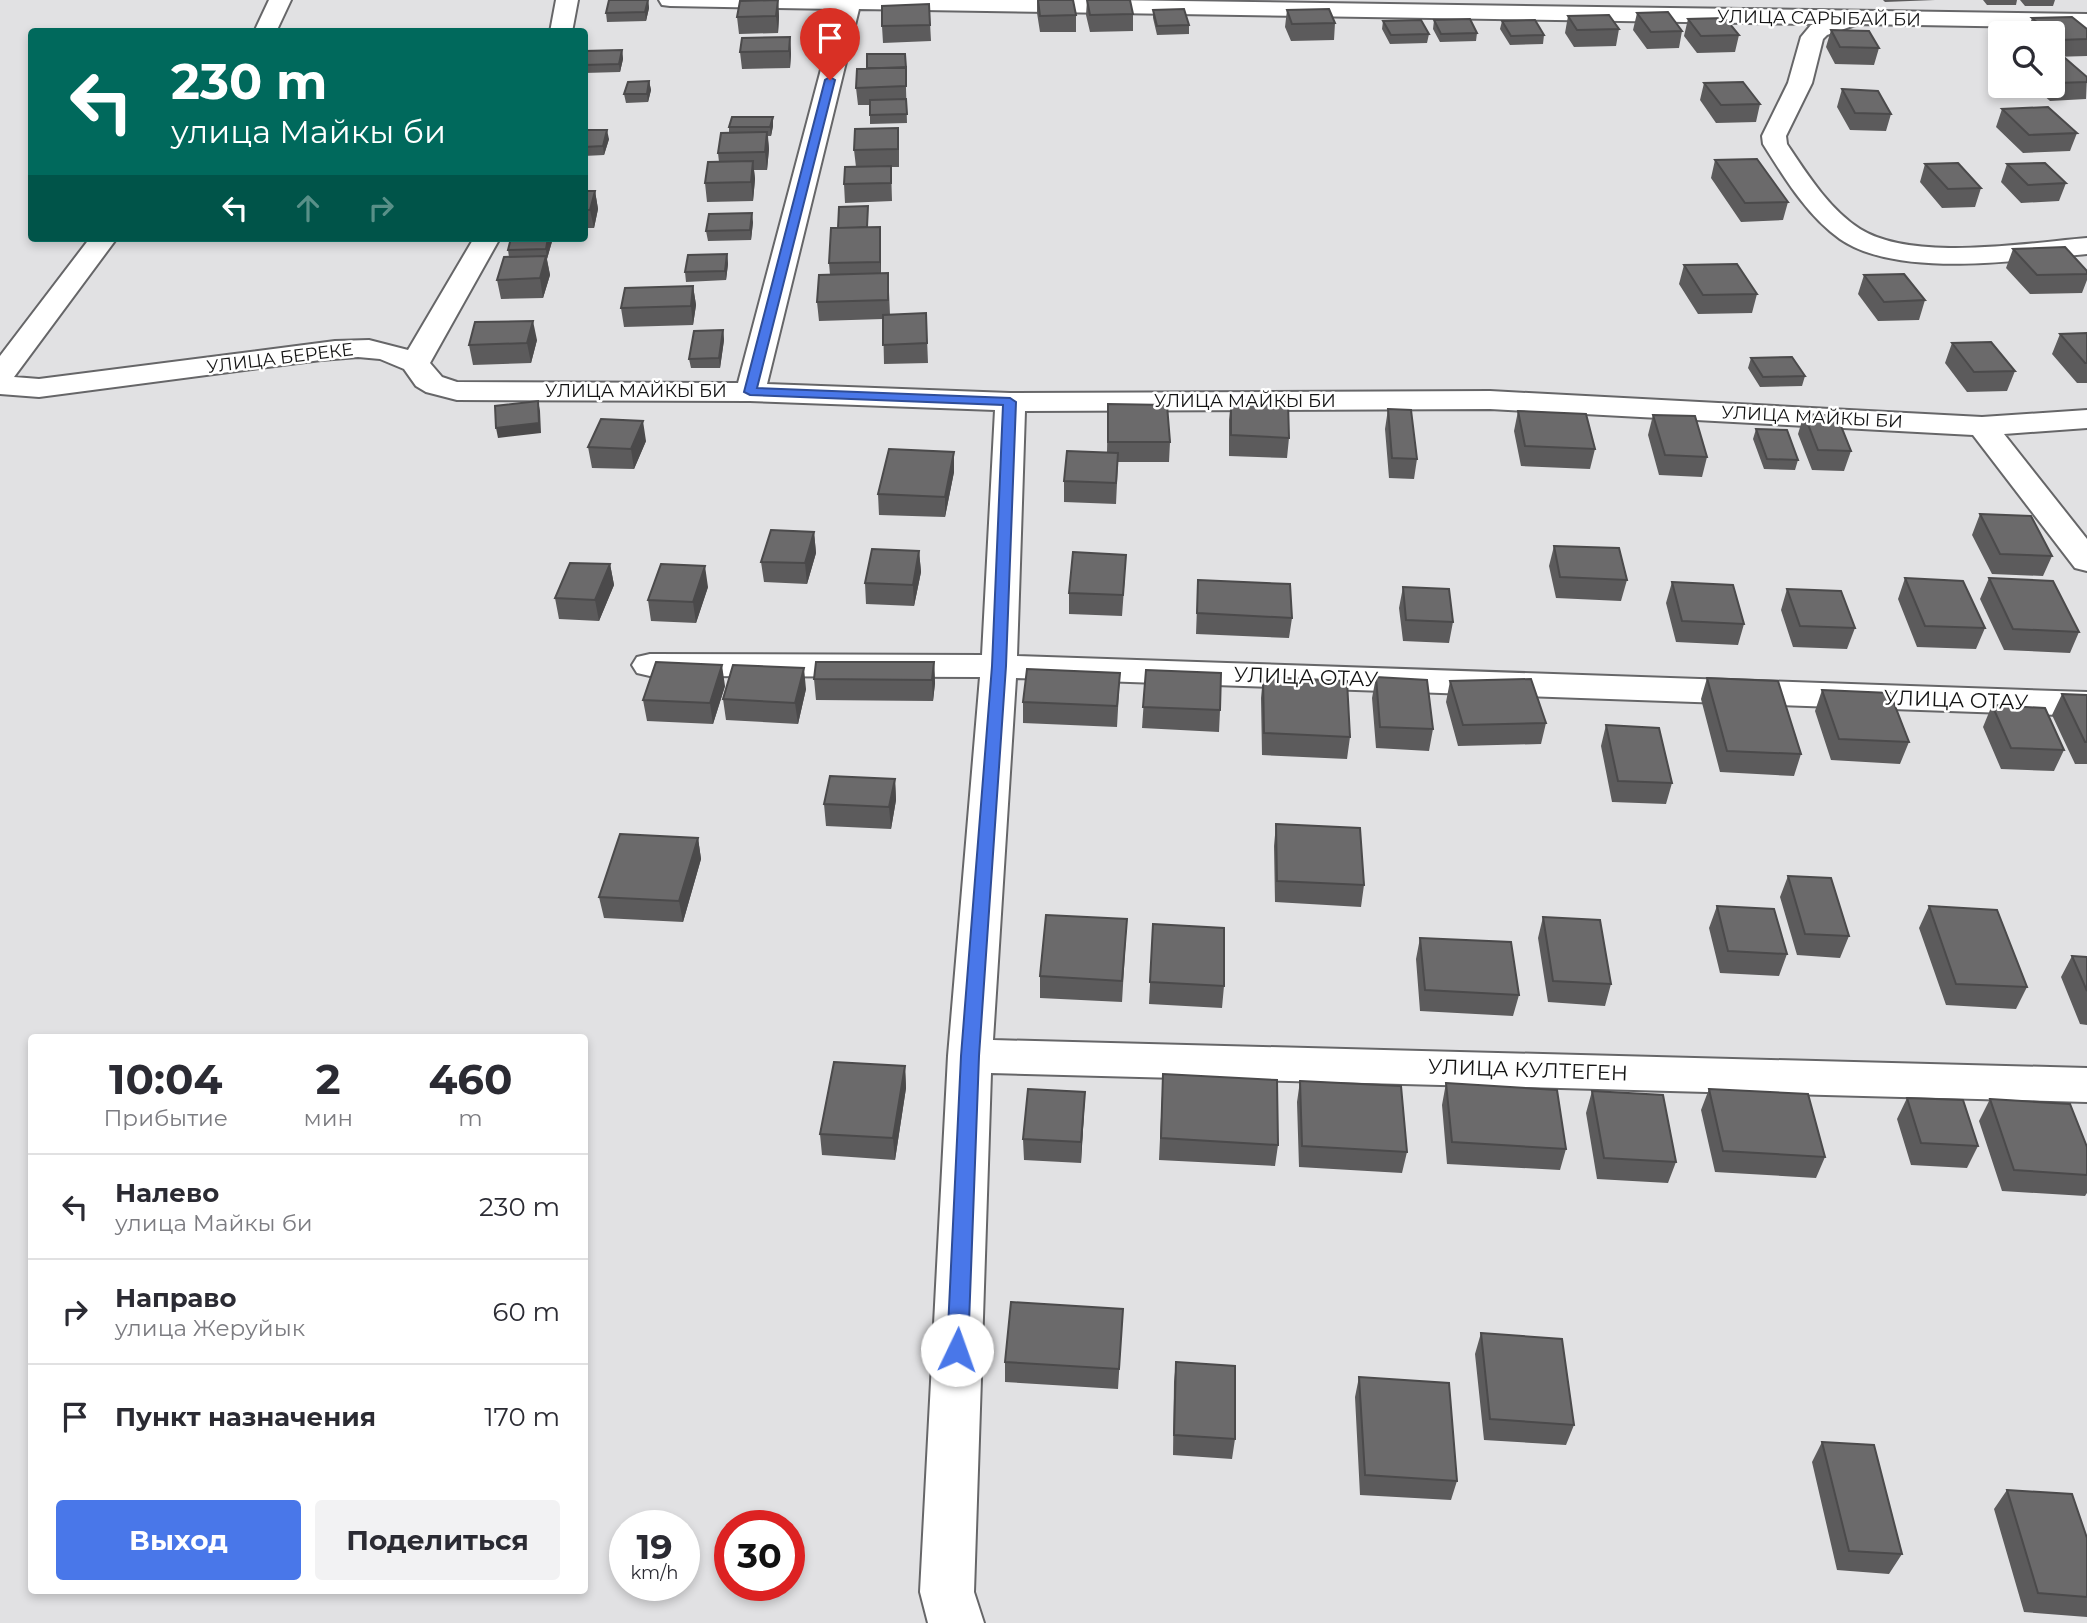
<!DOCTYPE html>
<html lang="ru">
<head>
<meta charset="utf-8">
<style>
  body { margin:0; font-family:Montserrat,sans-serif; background:#f2f2f3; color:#2b2b33; height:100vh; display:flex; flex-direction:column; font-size:26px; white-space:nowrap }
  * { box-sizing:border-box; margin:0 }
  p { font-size:23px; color:#7c7c81 }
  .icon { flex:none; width:38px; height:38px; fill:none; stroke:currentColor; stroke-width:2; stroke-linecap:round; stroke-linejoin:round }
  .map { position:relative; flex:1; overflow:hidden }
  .details { position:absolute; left:28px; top:1034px; width:560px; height:560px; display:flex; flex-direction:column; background:#fff; border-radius:7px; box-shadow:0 4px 10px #0003 }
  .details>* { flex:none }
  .top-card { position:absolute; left:28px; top:28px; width:560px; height:214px; border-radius:7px; box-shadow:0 4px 10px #0003; background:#00695c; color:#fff; overflow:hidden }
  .fabs { position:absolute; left:1988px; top:21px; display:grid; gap:14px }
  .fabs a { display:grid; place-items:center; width:77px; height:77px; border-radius:7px; background:#fff; box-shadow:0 4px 10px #0003; font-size:35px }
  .speed { position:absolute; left:609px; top:1510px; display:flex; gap:14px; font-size:35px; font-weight:700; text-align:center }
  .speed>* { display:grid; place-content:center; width:91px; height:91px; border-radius:50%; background:#fff; box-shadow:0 4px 10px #0003; line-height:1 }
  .speed small { font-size:18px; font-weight:400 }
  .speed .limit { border:10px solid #d22; background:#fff; color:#111 }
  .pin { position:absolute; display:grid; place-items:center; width:60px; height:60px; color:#fff; margin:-72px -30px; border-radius:50% 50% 50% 0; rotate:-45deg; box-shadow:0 0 7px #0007 }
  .pin .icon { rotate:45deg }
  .me { position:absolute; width:77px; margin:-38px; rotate:3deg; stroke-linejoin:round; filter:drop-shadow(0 0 5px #0008) }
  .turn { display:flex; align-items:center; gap:24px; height:147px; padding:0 28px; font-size:32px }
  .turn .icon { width:91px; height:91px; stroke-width:2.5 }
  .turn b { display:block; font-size:49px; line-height:60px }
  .lanes { display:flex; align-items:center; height:66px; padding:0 28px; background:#0003; justify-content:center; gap:35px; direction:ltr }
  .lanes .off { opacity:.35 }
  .eta { display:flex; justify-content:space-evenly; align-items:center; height:119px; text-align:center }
  .eta b { font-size:42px; font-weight:700; line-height:49px }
  .action { display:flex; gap:14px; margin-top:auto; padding:14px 28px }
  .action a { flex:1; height:80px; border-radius:7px; background:#4977e9; color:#fff; font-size:28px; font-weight:700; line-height:80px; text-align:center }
  .action a+a { background:#f2f2f3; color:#2b2b33 }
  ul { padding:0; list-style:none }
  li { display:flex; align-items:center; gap:21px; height:105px; padding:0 28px; border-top:2px solid #e1e1e2 }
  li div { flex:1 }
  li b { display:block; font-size:26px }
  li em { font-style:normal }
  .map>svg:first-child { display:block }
</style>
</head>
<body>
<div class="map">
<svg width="2087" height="1623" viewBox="0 0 2087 1623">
  <rect width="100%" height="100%" fill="#e1e1e3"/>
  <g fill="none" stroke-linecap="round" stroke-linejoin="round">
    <!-- minor casing -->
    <g stroke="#666668" stroke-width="4">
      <path id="minor" d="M269 0H291L276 32H254Z
        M556 0H578L572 32H550Z
        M659 0H1106L2087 14V28L1858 24 1827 35 1823 39 1812 83 1786 136 1787 144C1807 174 1829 209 1860 229 1913 262 2026 243 2087 238V254C2020 260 1898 279 1840 239 1807 216 1784 177 1763 144L1762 136 1788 83 1801 37 1811 25 1817 24 859 9 767 384 1010 393 1490 391 1982 417 2087 410V428L2004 434 2087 539V571L2075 568 1973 435 1490 409 1025 411 1017 656 2087 692V716L1016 678 993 1040 2087 1068V1102L991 1073 974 1592 984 1623H928L920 1592 948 1056 980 677 650 676 637 673 632 665 637 657 650 654 982 655 995 410 750 401 457 400 426 392 416 386 404 369 380 359 358 357 321 360 39 397 0 394V356L90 238H117L14 377 39 379 335 341 369 340 408 350 474 238H500L430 363 442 377 457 382 738 383 837 9 670 6 662 5Z"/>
    </g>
    <!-- minor -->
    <use href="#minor" fill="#fff" fill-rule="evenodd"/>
  </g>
  <!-- wall -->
  <path fill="#5c5b5c" d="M648 0 649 8 646 21 607 22 606 13Z
    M778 0 779 17 778 33 739 34 737 17Z
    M1037 0 1076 15V32H1040L1037 13Z
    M1087 0 1133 14V31L1090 32 1086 15Z
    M1883 0H1935L1885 2Z
    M1983 0H2017L2016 5H1987Z
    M2020 0H2055L2053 6H2025Z
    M929 4 931 41 883 43 882 26Z
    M1153 10 1189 25V34L1157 35 1153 18Z
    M1287 10 1335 23 1334 40 1291 41 1285 27Z
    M1637 13 1682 31 1679 48 1647 49 1633 30Z
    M1568 16 1619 29 1616 46 1574 47 1565 33Z
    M2032 18 2087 39V56L2053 57V33H2027Z
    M1688 19 1739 35 1735 52 1697 53 1684 36Z
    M1434 20 1477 33 1476 41 1440 42 1433 29Z
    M1383 21 1429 34 1427 43 1390 44 1382 29Z
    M1502 21 1544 35 1543 44 1510 45 1500 29Z
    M1831 30 1879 48 1874 65 1835 64 1826 47Z
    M790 37 791 54 790 68 742 69 740 52Z
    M622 50 623 59 620 72 584 73V54Z
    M905 54 907 123 870 124V105H858L856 88 867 68Z
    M2053 59 2087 77 2086 99 2050 101 2033 86H2053Z
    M649 81 651 90 648 102 626 103 624 94Z
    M1704 83 1760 104 1756 122 1716 123 1700 100Z
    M1842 89 1891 114 1886 131 1850 130 1837 107Z
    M2002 109 2077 133 2070 151 2023 153 1996 127Z
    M773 117V126L771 136H768L769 149 767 170H754L755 179 753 201 707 202 705 183 719 162 718 153 729 132V127Z
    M584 130 609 139 604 155 584 156Z
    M899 146V167H891L892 201 845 203 844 184 856 167 854 150Z
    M1715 160 1788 202 1783 220 1741 222 1711 178Z
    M1925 164 1981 188 1975 207 1942 208 1920 182Z
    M2007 164 2066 183 2059 201 2021 203 2001 182Z
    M587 170 588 180 586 191H595L598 209 594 228H584V171Z
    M868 206V227H880L881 273 889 292 890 315 926 313 928 363 884 364 883 319 819 321 817 302 830 275 829 263 838 228Z
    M753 222 751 240 708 241 706 231Z
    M511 238H553L547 259 550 275 543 298 501 299 497 280 509 257 508 250Z
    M2013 249 2087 271V280L2082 293 2030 294 2006 268Z
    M727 254 728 264 726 280 686 282 685 272Z
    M1684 265 1757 294 1752 313 1698 314 1679 284Z
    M1864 275 1925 300 1919 320 1878 321 1858 294Z
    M693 286 696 305 693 325 624 327 621 308Z
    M723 330 724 340 720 368H691L689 359Z
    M2087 333V383H2077L2052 354 2060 334Z
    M537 340 531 363 473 365 469 345Z
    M1952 343 2015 371 2007 391 1967 392 1945 363Z
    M1751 358 1805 376 1802 386 1760 387 1748 368Z
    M1231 400 1289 438 1287 458 1229 456V420Z
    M1108 404 1170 442 1169 462H1118L1116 504 1064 502V481L1107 452Z
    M1388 409 1417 459 1414 479 1389 478 1385 429Z
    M1518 411 1595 449 1590 469 1521 466 1514 431Z
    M1804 414 1851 451 1844 471 1812 470 1798 434Z
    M1653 415 1707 457 1702 477 1659 475 1648 435Z
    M1756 429 1798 460 1795 470 1764 469 1753 439Z
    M646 441 634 469 592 468 588 447Z
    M954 452V472L945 517 879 515 878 494Z
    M1980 514 2052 556 2043 576 1992 574 1972 535Z
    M814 532 816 553 807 584 764 582 761 562Z
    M1554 546 1627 580 1621 601 1556 598 1549 566Z
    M919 551 921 572 914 606 866 604 865 583Z
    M610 564 614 585 599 621 559 619 555 598Z
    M1125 575 1122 616 1069 614V593Z
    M1905 578 1985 628 1976 649 1917 647 1898 599Z
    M1989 578 2079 632 2070 653 2004 650 1980 599Z
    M1198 580 1292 618 1289 638 1196 634Z
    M1672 582 1744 624 1738 645 1676 642 1666 603Z
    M708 587 696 623 651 621 648 600Z
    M1403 587 1453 622 1449 643 1403 641 1399 608Z
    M1787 589 1855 628 1847 649 1793 647 1781 610Z
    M934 662 935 683 933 701 816 700 814 679Z
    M1146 670 1220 710 1219 732 1142 728Z
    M1120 673 1117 727 1023 723V702Z
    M1263 677 1350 737 1347 759 1262 755 1261 698Z
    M1376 677 1433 729 1429 751 1376 748 1372 698Z
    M1707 678 1801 754 1794 776 1720 772 1701 699Z
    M1450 681 1546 723 1541 744 1458 746 1446 702Z
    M725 686 713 724 647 721 643 700Z
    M806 689 798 724 726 720 723 699Z
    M1822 690 1909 742 1900 764 1831 760 1815 711Z
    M2062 694 2087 695V764H2075L2052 715Z
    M1992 705 2064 750 2054 771 2001 769 1983 727Z
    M1606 725 1672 783 1666 804 1612 802 1601 746Z
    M895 779 896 800 891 829 826 826 824 804Z
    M1276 824 1364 885 1361 907 1275 902 1274 846Z
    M698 838 701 859 683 922 604 918 599 897Z
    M1788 876 1849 936 1840 958 1797 955 1780 897Z
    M1717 906 1787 954 1779 976 1720 973 1709 928Z
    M1929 906 2027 987 2016 1009 1946 1005 1919 928Z
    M1543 917 1611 984 1605 1006 1548 1002 1538 938Z
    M1127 919 1122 1002 1040 998V976Z
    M1153 924 1224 986 1222 1008 1149 1004Z
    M1420 938 1519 995 1513 1016 1420 1011 1416 959Z
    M2072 956 2087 957V1025L2080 1024 2061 977Z
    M905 1066 906 1088 895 1160 822 1155 820 1134Z
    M1163 1074 1278 1145 1275 1166 1159 1160Z
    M1300 1081 1407 1152 1402 1173 1299 1167 1297 1102Z
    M1446 1083 1566 1149 1560 1170 1447 1164 1442 1105Z
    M1709 1089 1825 1157 1816 1178 1715 1172 1701 1110Z
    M1592 1091 1676 1162 1668 1183 1597 1179 1586 1113Z
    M1085 1092 1081 1163 1024 1160 1023 1139Z
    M1907 1098 1978 1146 1967 1168 1911 1165 1897 1119Z
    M1990 1099 2087 1147V1193L2085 1196 2002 1191 1979 1121Z
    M1123 1309 1118 1389 1005 1382V1362Z
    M1481 1333 1574 1425 1566 1445 1484 1440 1475 1354Z
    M1176 1362 1235 1439 1232 1459 1173 1455 1174 1382Z
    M1359 1377 1457 1481 1451 1500 1360 1495 1355 1397Z
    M1822 1442 1902 1554 1889 1574 1837 1570 1812 1462Z
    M2007 1490 2087 1538V1617L2024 1612 1994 1509Z"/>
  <!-- shaded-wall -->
  <path fill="#4b4a4b" d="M648 0 649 8 646 21 645 12Z
    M778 0 779 17 778 33 776 16Z
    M790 37 791 54 790 68 789 51Z
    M622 50 623 59 620 72 619 64Z
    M649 81 651 90 648 102 647 94Z
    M773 117V126L771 136 770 127Z
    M607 130 609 139 604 155 603 146Z
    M767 132 769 149 767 170 765 152Z
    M753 161 755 179 753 201 751 182Z
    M587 170 588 180 585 194 584 180Z
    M595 191 598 209 594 228 590 210Z
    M752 213 753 222 751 240 750 230Z
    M880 227 881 245V281L880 262Z
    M548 238H553L547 259 546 249Z
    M727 254 728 264 726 280 725 271Z
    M546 256 550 275 543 298 540 278Z
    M693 286 696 305 693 325 691 306Z
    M533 321 537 340 531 363 527 343Z
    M723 330 724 340 720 368 719 358Z
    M538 401 540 411 541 433 498 438 496 428Z
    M643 421 646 441 634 469 631 449Z
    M954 452V472L945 517V497Z
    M814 532 816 553 807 584 805 563Z
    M919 551 921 572 914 606 913 585Z
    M610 564 614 585 599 621 595 600Z
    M705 566 708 587 696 623 693 602Z
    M934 662 935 683 933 701 932 680Z
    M722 665 725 686 713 724 710 703Z
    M804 668 806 689 798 724 795 703Z
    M895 779 896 800 891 829 889 807Z
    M698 838 701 859 683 922 679 901Z
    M905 1066 906 1088 895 1160 893 1138Z
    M1085 1092 1084 1113 1081 1163V1142Z"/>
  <!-- building -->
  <path fill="#6b6a6b" stroke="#4b4a4b" stroke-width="2" d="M609 0H648L645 12 606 13Z
    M778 0 776 16 737 17 740 1Z
    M1038 0H1073L1076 15 1040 16Z
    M1087 0H1130L1133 14 1090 15Z
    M929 4 930 25 882 26V6Z
    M1184 9 1189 25 1157 26 1153 10Z
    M1329 9 1335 23 1292 24 1287 10Z
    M1668 12 1682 31 1651 32 1637 13Z
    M1609 15 1619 29 1577 30 1568 16Z
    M2072 17 2087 29V39L2059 40 2053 35V33H2050L2032 18Z
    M1725 18 1739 35 1701 36 1688 19Z
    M1470 19 1477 33 1441 34 1434 20Z
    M1421 20 1429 34 1391 35 1383 21Z
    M1535 20 1544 35 1511 36 1502 21Z
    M1831 30 1869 31 1879 48 1840 47Z
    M790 37 789 51 740 52 742 38Z
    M622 50 619 64 584 65 585 51Z
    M867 54H905L906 68H867Z
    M2065 58 2087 77V82L2056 83 2053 81V59Z
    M906 67V86L856 88 857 69Z
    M649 81 647 94H624L628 82Z
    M1743 82 1760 104 1721 105 1704 83Z
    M1842 89 1878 91 1891 114 1855 113Z
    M906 99 907 114 870 115V100Z
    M2048 107 2077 133 2029 135 2002 109Z
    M732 117H773L770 127H729Z
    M898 128V149L854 150 855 129Z
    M584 130H607L603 146 584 147Z
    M767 132 765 152 718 153 721 133Z
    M1757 159 1788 202 1745 203 1715 160Z
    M753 161 751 182 705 183 708 162Z
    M1958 163 1981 188 1948 189 1925 164Z
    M2045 163 2066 183 2028 185 2007 164Z
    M891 166V183L844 184 845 167Z
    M584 191H595L590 210H584Z
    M868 206 867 227 838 228 839 207Z
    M752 213 750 230 706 231 709 214Z
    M880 227V262L829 263 831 228Z
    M511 238H548L546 249 508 250Z
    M2065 247 2087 271V274L2037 275 2013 249Z
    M727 254 725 271 685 272 688 255Z
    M546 256 540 278 497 280 504 257Z
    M1737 264 1757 294 1703 295 1684 265Z
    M888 273V300L817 302 819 275Z
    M1904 274 1925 300 1884 302 1864 275Z
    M693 286 691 306 621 308 625 288Z
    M926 313 927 343 883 345V315Z
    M533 321 527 343 469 345 475 322Z
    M723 330 719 358 689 359 694 331Z
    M2087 333V363H2085L2060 334Z
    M1991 342 2015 371 1974 372 1952 343Z
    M1792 357 1805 376 1763 377 1751 358Z
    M1231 400 1288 402 1289 438 1231 435Z
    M538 401 539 423 496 428 495 406Z
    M1108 404 1167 405 1170 442H1108Z
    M1388 409 1411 410 1417 459 1392 458Z
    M1518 411 1586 414 1595 449 1525 446Z
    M1804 414 1837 416 1851 451 1818 450Z
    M1653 415 1695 416 1707 457 1665 455Z
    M601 419 643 421 631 449 588 447Z
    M1756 429 1787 430 1798 460 1767 459Z
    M889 449 954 452 945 497 878 494Z
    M1067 451 1118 453 1116 483 1064 481Z
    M1980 514 2031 516 2052 556 2000 554Z
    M771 530 814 532 805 563 761 562Z
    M1554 546 1619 548 1627 580 1560 577Z
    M872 549 919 551 913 585 865 583Z
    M1073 552 1126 555 1123 595 1069 593Z
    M570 563 610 564 595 600 555 598Z
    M661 564 705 566 693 602 648 600Z
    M1905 578 1963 581 1985 628 1925 626Z
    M1989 578 2053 581 2079 632 2013 629Z
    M1198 580 1290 584 1292 618 1197 613Z
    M1672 582 1733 585 1744 624 1682 621Z
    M1403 587 1449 589 1453 622 1406 620Z
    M1787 589 1841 591 1855 628 1800 626Z
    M656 662 722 665 710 703 643 700Z
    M816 662H934L932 680 814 679Z
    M733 665 804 668 795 703 723 699Z
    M1027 669 1120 673 1117 706 1023 702Z
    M1146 670 1221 673 1220 710 1143 707Z
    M1263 677 1347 681 1350 737 1264 733Z
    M1376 677 1427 680 1433 729 1380 727Z
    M1707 678 1778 681 1801 754 1727 751Z
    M1531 679 1546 723 1463 725 1450 681Z
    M1822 690 1890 693 1909 742 1839 739Z
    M2062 694 2087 695V742H2085Z
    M1992 705 2045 708 2064 750 2011 748Z
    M1606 725 1659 728 1672 783 1618 781Z
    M830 776 895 779 889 807 824 804Z
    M1276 824 1360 828 1364 885 1277 881Z
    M620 834 698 838 679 901 599 897Z
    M1788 876 1831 878 1849 936 1805 934Z
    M1717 906 1774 909 1787 954 1728 951Z
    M1929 906 1997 910 2027 987 1956 984Z
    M1046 915 1127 919 1122 981 1040 976Z
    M1543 917 1600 920 1611 984 1553 981Z
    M1153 924 1224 928V986L1150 982Z
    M1420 938 1511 942 1519 995 1425 990Z
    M2072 956 2087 957V991Z
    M834 1062 905 1066 893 1138 820 1134Z
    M1163 1074 1277 1080 1278 1145 1161 1138Z
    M1300 1081 1401 1086 1407 1152 1302 1146Z
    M1446 1083 1557 1090 1566 1149 1452 1142Z
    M1028 1089 1085 1092 1081 1142 1023 1139Z
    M1709 1089 1808 1094 1825 1157 1723 1151Z
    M1592 1091 1663 1095 1676 1162 1604 1158Z
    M1907 1098 1963 1100 1978 1146 1921 1143Z
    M1990 1099 2070 1104 2087 1147V1175L2014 1170Z
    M1011 1302 1123 1309 1119 1369 1005 1362Z
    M1481 1333 1562 1339 1574 1425 1490 1419Z
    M1176 1362 1235 1366V1439L1174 1435Z
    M1359 1377 1449 1383 1457 1481 1365 1475Z
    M1822 1442 1874 1445 1902 1554 1849 1551Z
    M2007 1490 2072 1494 2087 1538V1597L2038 1593Z"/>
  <!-- route -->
  <path fill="#4977e9" stroke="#2f4d97" stroke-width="2" d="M830 77 835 80 757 388 1010 398 1016 402 1006 666 979 1056 968 1350 965 1357 957 1360 950 1357 947 1350 961 1056 992 666 1003 405 750 395 744 392 825 80Z"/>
  <g text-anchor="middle" stroke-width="5" stroke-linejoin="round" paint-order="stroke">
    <!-- far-street labels -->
    <g font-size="18" fill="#141414" stroke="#fff">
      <text transform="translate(1819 18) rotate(1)" y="6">УЛИЦА САРЫБАЙ БИ</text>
      <text transform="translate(280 358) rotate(-7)" y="6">УЛИЦА БЕРЕКЕ</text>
      <text x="636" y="397">УЛИЦА МАЙКЫ БИ</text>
      <text x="1245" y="407">УЛИЦА МАЙКЫ БИ</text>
      <text transform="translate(1812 417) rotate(3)" y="6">УЛИЦА МАЙКЫ БИ</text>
    </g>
    <!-- street labels -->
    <g font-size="21" fill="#141414" stroke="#fff">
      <text transform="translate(1306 677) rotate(2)" y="7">УЛИЦА ОТАУ</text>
      <text transform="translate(1956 700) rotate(2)" y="7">УЛИЦА ОТАУ</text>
      <text transform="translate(1528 1070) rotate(2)" y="7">УЛИЦА КУЛТЕГЕН</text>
    </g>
  </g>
</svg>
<div class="fabs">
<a><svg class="icon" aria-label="search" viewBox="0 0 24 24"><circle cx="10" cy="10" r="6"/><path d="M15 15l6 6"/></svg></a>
</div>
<div class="speed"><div>19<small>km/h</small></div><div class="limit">30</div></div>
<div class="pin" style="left:830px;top:80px;background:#d93025"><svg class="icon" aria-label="arrive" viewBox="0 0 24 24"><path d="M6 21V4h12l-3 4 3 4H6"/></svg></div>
<svg class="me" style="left:957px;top:1350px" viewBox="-20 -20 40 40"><circle r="19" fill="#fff"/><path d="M0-13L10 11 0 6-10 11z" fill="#4977e9"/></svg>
<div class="top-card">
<div class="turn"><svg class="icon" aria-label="left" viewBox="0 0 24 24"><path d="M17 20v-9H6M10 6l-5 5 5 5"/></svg><div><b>230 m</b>улица Майкы би</div></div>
<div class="lanes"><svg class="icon" aria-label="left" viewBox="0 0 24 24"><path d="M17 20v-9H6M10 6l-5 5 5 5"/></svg><svg class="icon off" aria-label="ahead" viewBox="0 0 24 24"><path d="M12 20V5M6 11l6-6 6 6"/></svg><svg class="icon off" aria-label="right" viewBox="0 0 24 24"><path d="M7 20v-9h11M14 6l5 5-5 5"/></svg></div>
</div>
<section class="details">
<div class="eta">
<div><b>10:04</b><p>Прибытие</p></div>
<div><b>2</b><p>мин</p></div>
<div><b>460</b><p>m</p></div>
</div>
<ul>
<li><svg class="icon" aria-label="left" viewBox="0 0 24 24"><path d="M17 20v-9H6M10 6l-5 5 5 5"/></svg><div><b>Налево</b><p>улица Майкы би</p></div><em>230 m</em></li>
<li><svg class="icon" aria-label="right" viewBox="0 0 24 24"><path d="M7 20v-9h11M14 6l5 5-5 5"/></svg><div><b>Направо</b><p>улица Жеруйык</p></div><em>60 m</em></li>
<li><svg class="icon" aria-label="arrive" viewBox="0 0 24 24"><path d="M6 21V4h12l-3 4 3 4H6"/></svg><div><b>Пункт назначения</b></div><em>170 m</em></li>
</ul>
<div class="action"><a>Выход</a><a>Поделиться</a></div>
</section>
</div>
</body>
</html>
